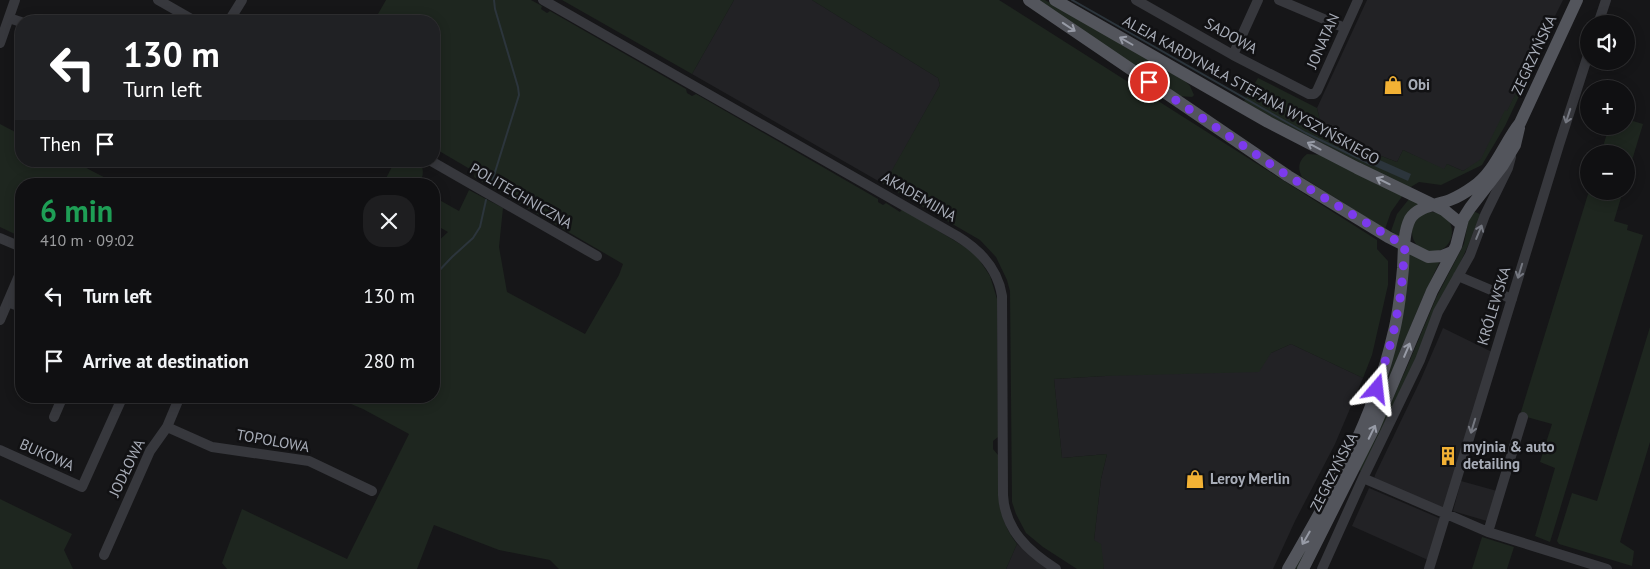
<!DOCTYPE html>
<html lang="en">
<head>
<meta charset="utf-8">
<style>
  body { margin:0; font-family:"PT Sans",sans-serif; background:#1e1e20; color:#f1f3f6; height:100vh; display:flex; flex-direction:column; font-size:19px; white-space:nowrap }
  * { box-sizing:border-box; margin:0 }
  p { font-size:16px; color:#9c9d9f }
  .icon { flex:none; width:28px; height:28px; fill:none; stroke:currentColor; stroke-width:2; stroke-linecap:round; stroke-linejoin:round }
  .map { position:relative; flex:1; overflow:hidden }
  .sheet { position:absolute; left:15px; top:178px; width:425px; height:225px; display:flex; flex-direction:column; background:#101012; border-radius:20px; box-shadow:0 2px 12px #0003,0 0 0 1px #303032 }
  .sheet>* { flex:none }
  .top-card { position:absolute; left:15px; top:15px; width:425px; height:152px; border-radius:20px; box-shadow:0 2px 12px #0003,0 0 0 1px #303032; background:#202124; color:#fff; overflow:hidden }
  .tools { position:absolute; left:1580px; top:15px; display:grid; gap:10px }
  .tools a { display:grid; place-items:center; width:55px; height:55px; border-radius:50%; background:#101012; box-shadow:0 2px 12px #0003,0 0 0 1px #303032; font-size:25px }
  .pin { position:absolute; display:grid; place-items:center; width:42px; height:42px; color:#fff; margin:-21px; border:2px solid #fff; border-radius:50%; box-shadow:0 1px 5px #0007 }
  .me { position:absolute; width:55px; margin:-28px; rotate:17deg; stroke-linejoin:round; filter:drop-shadow(0 0 4px #0008) }
  .turn { display:flex; align-items:center; gap:18px; height:105px; padding:0 25px; font-size:22px }
  .turn .icon { width:65px; height:65px; stroke-width:2.5 }
  .turn b { display:block; font-size:35px; line-height:42px }
  .then { display:flex; align-items:center; height:48px; padding:0 25px; background:#0003; gap:10px; font-size:19px }
  .round { display:grid; place-items:center; flex:none; width:52px; height:52px; border-radius:20px; background:#1e1e20 }
  .summary { display:flex; align-items:center; justify-content:space-between; height:85px; padding:0 25px }
  h1 { font-size:30px; font-weight:800; line-height:38px; color:#1e9e55 }
  ul { padding:0; list-style:none }
  li { display:flex; align-items:center; gap:15px; height:65px; padding:0 25px }
  li div { flex:1 }
  li b { display:block; font-size:19px }
  li em { font-style:normal }
  .map>svg:first-child { display:block }
</style>
</head>
<body>
<div class="map">
<svg width="1650" height="569" viewBox="0 0 1650 569">
  <rect width="100%" height="100%" fill="#161618"/>
  <!-- built -->
  <path fill="#222225" d="M734 0H812L938 78 940 85 887 180 880 182 692 74Z
    M1367 0H1563L1483 160 1463 171 1447 164 1444 170 1403 150 1397 162 1334 138 1326 133 1320 121 1317 108Z
    M1443 328 1492 352 1444 508 1374 480 1375 475 1421 379Z
    M1291 344 1363 378 1335 444 1295 521 1273 569H1103L1104 567 1094 540 1101 479 1107 454 1062 458 1054 379 1105 376 1271 353Z
    M1461 481 1497 491 1487 521 1453 511Z
    M1369 488 1439 518 1440 522 1428 560 1352 526Z
    M1017 544 1049 569H1006Z"/>
  <!-- green -->
  <path fill="#1e261f" d="M386 0H531L542 6 541 9 547 13 550 11 686 89 687 93 692 96 696 94 878 199V202L883 205 886 203 900 212 902 209 970 250 978 258 990 276 997 299 998 437 993 441V449L998 455C999 491 994 513 1017 544L1006 569H559L550 560 499 550 434 525 417 569H227L222 563 242 509 347 559 409 434 363 409 332 396H434V245L448 232 434 224V197L459 211 469 190 503 208 499 247 507 292 585 334 619 275 623 264 474 177 475 172 434 148V21H374Z
    M562 0H734L692 74Z
    M812 0H999L1377 240V249L1388 261V285L1372 355 1363 378 1291 344 1271 353 1259 372 1105 376 1054 379 1062 458 1107 454 1101 479 1094 540 1101 544 1104 567 1103 569H1077L1043 547 1026 533 1016 514 1012 502 1010 291 1007 280 996 257 980 240 880 182 887 179 940 85 938 78Z
    M1033 0H1045L1184 80 1190 86 1194 95 1192 97 1178 96Z
    M1258 78 1317 108C1320 122 1323 130 1334 138L1397 162 1403 150 1444 169 1447 164 1463 171 1481 159 1505 110 1507 111 1519 87 1522 86 1523 88 1505 126 1482 165 1441 185 1419 182 1409 188 1243 103Z
    M1626 119 1643 124 1626 180V154H1601L1609 126H1626Z
    M0 124 21 135V161H73L117 184H21V237L0 227Z
    M1307 154 1323 155 1403 195 1391 212 1385 229 1302 177C1297 168 1299 160 1307 154Z
    M395 161H420C424 170 424 175 419 184H383Z
    M1589 191H1623L1614 221 1628 225 1627 230 1643 235 1550 542 1535 536 1555 468 1540 462 1552 424 1520 415Z
    M1409 199 1420 204 1401 238 1391 231 1397 214Z
    M1473 211 1482 215 1364 473 1359 470 1407 367 1436 298 1464 244 1468 222Z
    M1412 232a20 20 0 1 1 40 0a20 20 0 1 1-40 0Z
    M1410 253 1421 259 1440 261 1423 297 1356 458 1298 569H1294C1326 511 1360 454 1382 391 1398 346 1405 300 1410 253Z
    M1650 327V442L1620 542 1634 551 1632 566 1559 544 1557 541 1572 493 1597 501Z
    M0 499 72 534 64 550 73 569H0Z
    M1482 537 1514 547 1507 569H1472Z"/>
  <!-- water -->
  <path fill="#2c353c" d="M1375 158 1411 174 1408 181 1372 165Z"/>
  <g fill="none" stroke-linecap="round" stroke-linejoin="round">
    <!-- stream -->
    <path stroke="#2c353c" stroke-width="2" d="M1072 0 1306 133 1372 165
      M491 185 519 95 518 87 495 9 494 0
      M434 276 452 257 473 238 480 227 486 200"/>
    <!-- minor -->
    <path stroke="#37383d" stroke-width="10" d="M158 0 195 21
      M543 0 957 236C980 250 998 269 1002 296L1003 495C1005 530 1028 551 1056 569
      M1136 0 1233 55 1309 94H1314L1317 91 1358 0
      M1279 0 1345 28
      M9 18 21 22
      M229 21 242 0
      M1598 24 1606 0
      M0 43 15 0
      M1233 55 1258 0
      M431 161 597 256
      M0 238 21 247
      M1458 276 1512 299
      M8 302 21 307
      M0 320 21 271
      M54 417 63 396
      M167 427 212 447 309 461 372 491
      M0 450 82 487 123 396
      M1363 478 1488 532 1607 569
      M1488 532 1523 417
      M104 555 150 451 167 427 180 396
      M1322 569 1363 478 1420 360 1438 312 1470 255 1485 215 1508 168 1511 157
      M1429 569 1559 145 1589 52"/>
    <!-- major -->
    <path stroke="#53555c" stroke-width="12" d="M1029 0 1288 176 1388 237 1428 257 1442 256 1452 252
      M1055 0 1268 122 1357 168 1444 210 1461 224
      M1288 569C1331 495 1374 419 1393 335 1399 313 1401 290 1403 268 1404 253 1403 233 1410 219 1418 206 1437 205 1450 200 1458 197 1466 192 1473 187 1495 172 1504 143 1520 123L1577 0
      M1303 569 1374 428 1432 291 1456 246 1463 219 1470 208 1503 165 1515 145 1519 128"/>
  </g>
  <!-- one-way arrows -->
  <defs><path id="oneway-shaft" d="M-6 0H5M1.5-3L5.5 0L1.5 3" fill="none" stroke-width="1.6" stroke-linecap="round" stroke-linejoin="round" transform="scale(1.25)"/></defs>
  <g stroke="#979ba6">
    <use href="#oneway-shaft" transform="translate(1069 27) rotate(34)"/>
    <use href="#oneway-shaft" transform="translate(1126 41) rotate(-150)"/>
    <use href="#oneway-shaft" transform="translate(1314 146) rotate(-152)"/>
    <use href="#oneway-shaft" transform="translate(1383 181) rotate(-154)"/>
    <use href="#oneway-shaft" transform="translate(1407 350) rotate(-67)"/>
    <use href="#oneway-shaft" transform="translate(1372 432) rotate(-64)"/>
    <use href="#oneway-shaft" transform="translate(1306 538) rotate(120)"/>
  </g>
  <g stroke="#757881">
    <use href="#oneway-shaft" transform="translate(1568 116) rotate(108)"/>
    <use href="#oneway-shaft" transform="translate(1479 232) rotate(-68)"/>
    <use href="#oneway-shaft" transform="translate(1520 271) rotate(107)"/>
    <use href="#oneway-shaft" transform="translate(1473 426) rotate(107)"/>
  </g>
  <g fill="none" stroke-linecap="round" stroke-linejoin="round">
    <!-- route -->
    <path stroke="#7c3aed" stroke-width="9" stroke-dasharray="0 16.2" d="M1149 82 1288 176 1405 246 1401 293 1393 335 1377 389"/>
  </g>
  <!-- icons -->
  <defs>
    <g id="shop-bare" transform="scale(1.5)"><path d="M-5-2.5h2.3a2.7 3.5 0 0 1 5.4 0H5L5.5 6h-11ZM-1.5-2.5h3a1.5 2.3 0 0 0-3 0Z" fill="#f2b134" stroke="#111113" stroke-width="2.5" paint-order="stroke"/></g>
    <g id="building-bare" transform="scale(1.5)"><path d="M-4-6H4V6H1V3H-1V6H-4ZM-2.5-4.3h1.7v1.8h-1.7ZM.8-4.3h1.7v1.8H.8ZM-2.5-1h1.7V.8h-1.7ZM.8-1h1.7V.8H.8Z" fill="#f2b134" stroke="#111113" stroke-width="2.5" paint-order="stroke"/></g>
  </defs>
  <g fill-rule="evenodd">
    <use href="#shop-bare" x="1393" y="85"/>
    <use href="#building-bare" x="1448" y="456"/>
    <use href="#shop-bare" x="1195" y="479"/>
  </g>
  <g text-anchor="middle" stroke-width="5" stroke-linejoin="round" paint-order="stroke">
    <!-- street labels -->
    <g font-size="15" fill="#a8adb8" stroke="#111113">
      <text transform="translate(1231 36) rotate(29)" y="5">SADOWA</text>
      <text transform="translate(1323 41) rotate(-66)" y="5">JONATAN</text>
      <text transform="translate(1534 55) rotate(-65)" y="5">ZEGRZYŃSKA</text>
      <text transform="translate(1251 90) rotate(29)" y="5">ALEJA KARDYNAŁA STEFANA WYSZYŃSKIEGO</text>
      <text transform="translate(521 196) rotate(30)" y="5">POLITECHNICZNA</text>
      <text transform="translate(919 197) rotate(30)" y="5">AKADEMIJNA</text>
      <text transform="translate(1494 306) rotate(-73)" y="5">KRÓLEWSKA</text>
      <text transform="translate(273 441) rotate(10)" y="5">TOPOLOWA</text>
      <text transform="translate(47 455) rotate(24)" y="5">BUKOWA</text>
      <text transform="translate(127 468) rotate(-64)" y="5">JODŁOWA</text>
      <text transform="translate(1334 472) rotate(-63)" y="5">ZEGRZYŃSKA</text>
    </g>
    <!-- poi labels -->
    <g font-size="15" font-weight="bold" fill="#a8adb8" stroke="#111113" text-anchor="start">
      <text x="1408" y="90">Obi</text>
      <text x="1463" y="452">myjnia &amp; auto<tspan x="1463" dy="17">detailing</tspan></text>
      <text x="1210" y="484">Leroy Merlin</text>
    </g>
  </g>
</svg>
<div class="tools">
<a><svg class="icon" aria-label="sound" viewBox="0 0 24 24"><path d="M4 9h4l5-4v14l-5-4H4zM17 9q2 3 0 6"/></svg></a>
<a>+</a>
<a>−</a>
</div>
<div class="pin" style="left:1149px;top:82px;background:#d93025"><svg class="icon" aria-label="arrive" viewBox="0 0 24 24"><path d="M6 21V4h12l-3 4 3 4H6"/></svg></div>
<svg class="me" style="left:1377px;top:389px" viewBox="-20 -20 40 40"><path d="M0-17L14 15 0 8-14 15z" fill="#7c3aed" stroke="#fff" stroke-width="4"/></svg>
<div class="top-card">
<div class="turn"><svg class="icon" aria-label="left" viewBox="0 0 24 24"><path d="M17 20v-9H6M10 6l-5 5 5 5"/></svg><div><b>130 m</b>Turn left</div></div>
<div class="then">Then<svg class="icon" aria-label="arrive" viewBox="0 0 24 24"><path d="M6 21V4h12l-3 4 3 4H6"/></svg></div>
</div>
<section class="sheet">
<div class="summary"><div><h1>6 min</h1><p>410 m · 09:02</p></div><a class="round"><svg class="icon" aria-label="close" viewBox="0 0 24 24"><path d="M6 6l12 12M18 6L6 18"/></svg></a></div>
<ul>
<li><svg class="icon" aria-label="left" viewBox="0 0 24 24"><path d="M17 20v-9H6M10 6l-5 5 5 5"/></svg><div><b>Turn left</b></div><em>130 m</em></li>
<li><svg class="icon" aria-label="arrive" viewBox="0 0 24 24"><path d="M6 21V4h12l-3 4 3 4H6"/></svg><div><b>Arrive at destination</b></div><em>280 m</em></li>
</ul>
</section>
</div>
</body>
</html>
